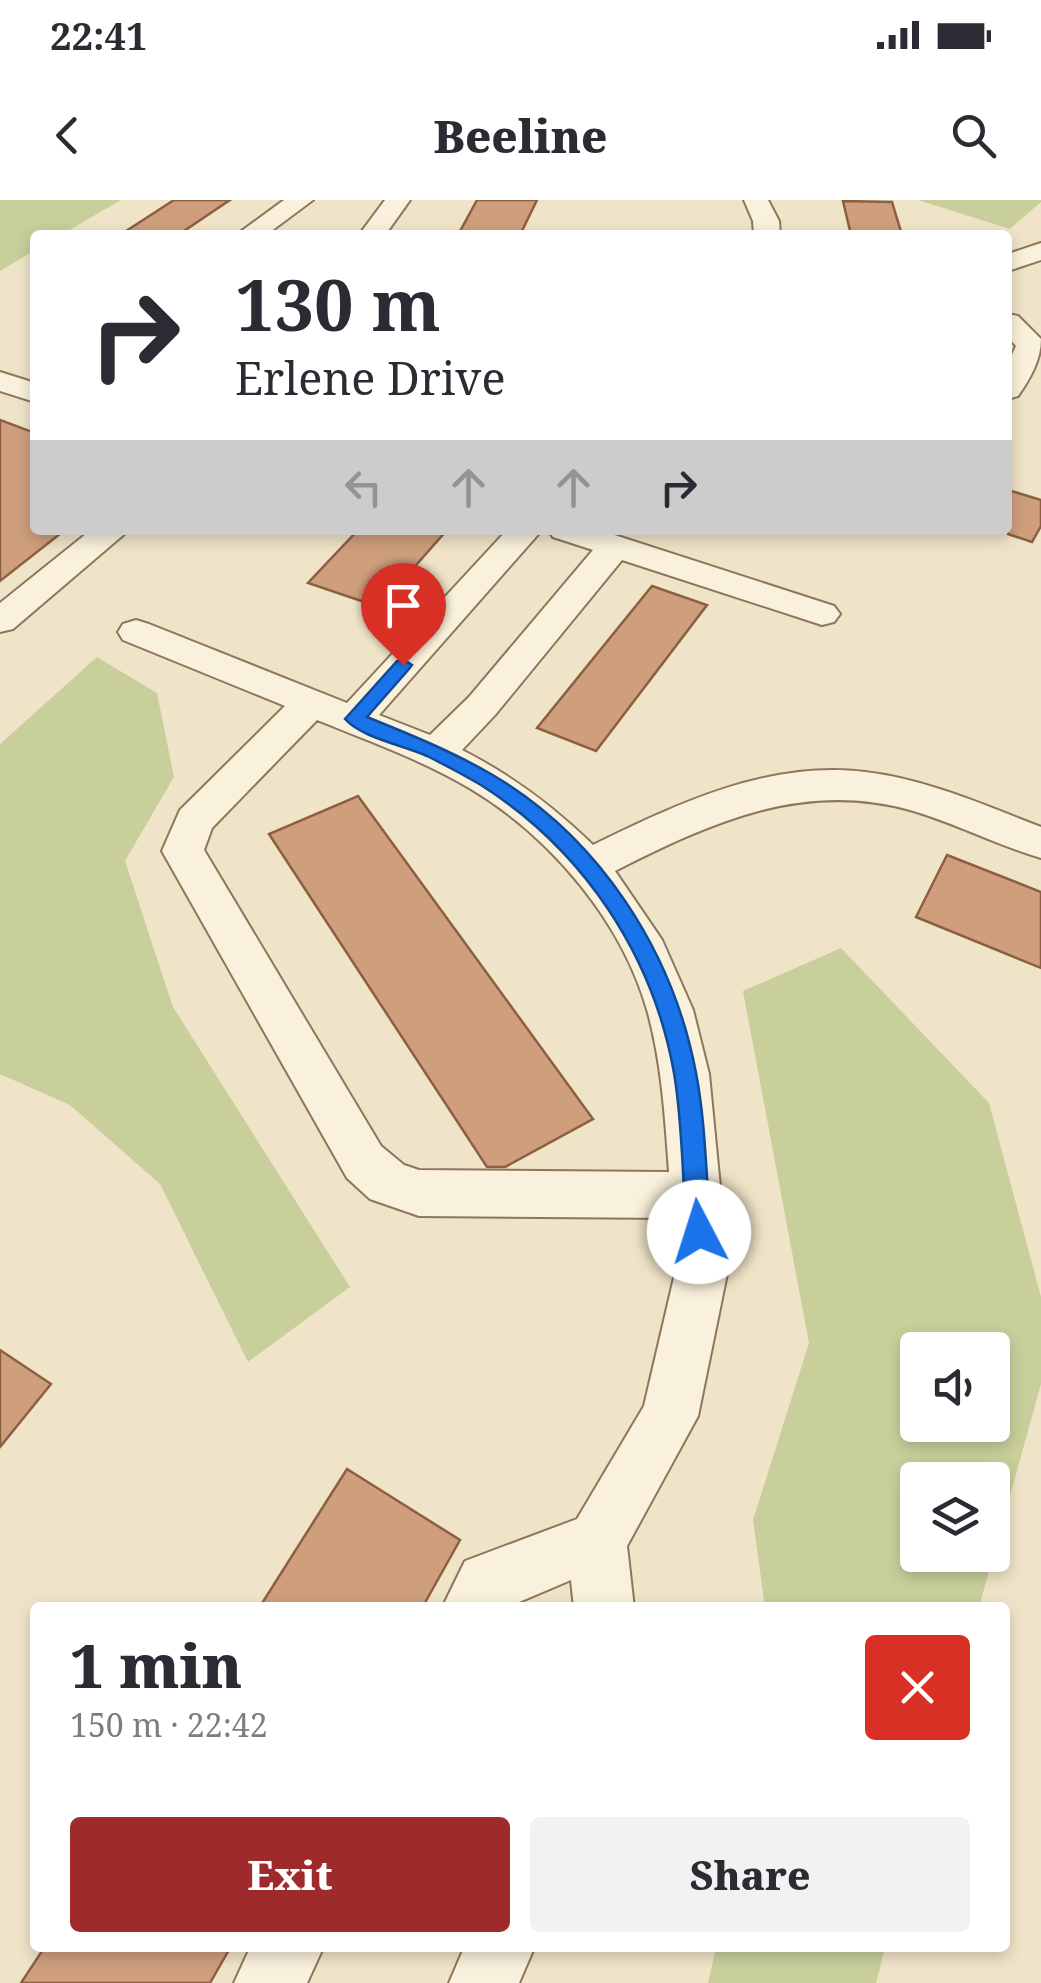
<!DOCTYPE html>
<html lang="en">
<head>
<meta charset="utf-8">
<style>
  body { margin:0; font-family:"Noto Serif",serif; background:#f2f2f3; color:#2b2b33; height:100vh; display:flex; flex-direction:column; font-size:38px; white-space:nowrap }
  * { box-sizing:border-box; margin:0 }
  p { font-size:32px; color:#7c7c81 }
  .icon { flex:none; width:55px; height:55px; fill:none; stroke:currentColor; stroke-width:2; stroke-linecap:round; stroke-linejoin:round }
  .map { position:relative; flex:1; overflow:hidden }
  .side { position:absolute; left:30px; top:1402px; width:980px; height:350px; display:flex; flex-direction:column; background:#fff; border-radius:10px; box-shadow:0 5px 15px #0003 }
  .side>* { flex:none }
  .guide { position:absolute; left:30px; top:30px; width:982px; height:305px; border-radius:10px; box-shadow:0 5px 15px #0003; background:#fff; color:#2b2b33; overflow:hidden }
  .controls { position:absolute; left:900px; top:1132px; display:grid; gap:20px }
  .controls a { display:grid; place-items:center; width:110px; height:110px; border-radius:10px; background:#fff; box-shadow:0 5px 15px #0003; font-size:50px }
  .pin { position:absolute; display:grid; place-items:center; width:85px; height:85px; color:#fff; margin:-102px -42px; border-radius:50% 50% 50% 0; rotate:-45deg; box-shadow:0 0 10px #0007 }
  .pin .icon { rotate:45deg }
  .me { position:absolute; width:110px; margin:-55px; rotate:355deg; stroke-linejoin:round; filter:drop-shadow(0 0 8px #0008) }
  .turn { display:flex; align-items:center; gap:35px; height:210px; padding:0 40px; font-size:45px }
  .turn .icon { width:130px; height:130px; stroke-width:2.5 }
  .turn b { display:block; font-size:70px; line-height:85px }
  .lanes { display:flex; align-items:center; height:95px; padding:0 40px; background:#0003; justify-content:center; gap:50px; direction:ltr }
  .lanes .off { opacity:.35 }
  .round { display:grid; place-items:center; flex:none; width:105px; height:105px; border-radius:10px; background:#f2f2f3 }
  .overview { display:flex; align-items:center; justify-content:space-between; height:170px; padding:0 40px }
  h1 { font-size:60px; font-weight:800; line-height:75px }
  .cta { display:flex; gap:20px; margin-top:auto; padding:20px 40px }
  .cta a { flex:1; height:115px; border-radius:10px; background:#9e2a2b; color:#fff; font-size:40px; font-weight:800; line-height:115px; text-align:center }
  .cta a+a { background:#f2f2f3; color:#2b2b33 }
  .status { display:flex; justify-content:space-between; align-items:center; height:70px; padding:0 50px; background:#fff; direction:ltr }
  .status svg { height:28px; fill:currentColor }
  header { display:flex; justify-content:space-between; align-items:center; height:130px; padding:0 40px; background:#fff; font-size:45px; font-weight:800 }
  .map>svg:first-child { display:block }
</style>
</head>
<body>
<div class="status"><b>22:41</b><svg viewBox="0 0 49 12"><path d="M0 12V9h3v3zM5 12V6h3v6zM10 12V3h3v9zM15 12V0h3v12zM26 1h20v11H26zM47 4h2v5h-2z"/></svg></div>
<header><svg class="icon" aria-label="back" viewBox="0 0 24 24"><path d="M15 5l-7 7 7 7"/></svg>Beeline<svg class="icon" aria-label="search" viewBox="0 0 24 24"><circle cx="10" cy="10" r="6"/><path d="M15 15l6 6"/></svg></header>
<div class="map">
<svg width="1041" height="1783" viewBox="0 0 1041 1783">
  <rect width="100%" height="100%" fill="#f0e4c8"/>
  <!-- green -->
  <path fill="#c9cf9b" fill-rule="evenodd" d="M0 0H121L61 35H35V50L0 71Z
    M918 0H1041V2L1010 29Z
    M97 457 157 493 174 577 125 661 173 807 350 1087 248 1162 160 984 70 905 0 874V544Z
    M841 748 989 903 1041 1097V1184L979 1407H765L753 1320 809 1143 743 791ZM918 1150H992V1225H918ZM992 1280V1355H918V1280Z
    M716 1748H885L876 1783H708Z"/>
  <!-- building -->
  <path fill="#cf9f7d" stroke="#8d5f41" stroke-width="2.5" d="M174 0H230L178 35H120Z
    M477 0H537L520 35H458Z
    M843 1 892 2 902 35H851Z
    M0 220 35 233V330H65L0 381Z
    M1008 290 1041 300V326L1032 342 1008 334Z
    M358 330H447L379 407 308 383Z
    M652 386 707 405 596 551 537 528Z
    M358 596 593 919 505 967H487L269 634Z
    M947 655 1041 692V768L916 717Z
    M0 1150 51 1184 0 1247Z
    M347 1269 460 1340 422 1408H259Z
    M44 1748H230L210 1783H21Z"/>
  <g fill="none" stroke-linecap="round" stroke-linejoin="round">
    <!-- minor casing -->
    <g stroke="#8d765c" stroke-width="4">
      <path id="minor" d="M284 0H313L266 35H236Z
        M385 0H410L385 35H359Z
        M744 0H768L779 21 780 35H754L753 21Z
        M1041 43V60L1008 71V54Z
        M1008 114 1018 116 1041 139C1041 160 1030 179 1018 196L1008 199V163L1016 146 1008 137Z
        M0 172 35 183V202L0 191Z
        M91 330H129L13 429 0 432V403Z
        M507 330H542L379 515 430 535 469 497 593 350 553 337 548 330H599L834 406 840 414 834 422 822 425 622 360 495 515 462 550C511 575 553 606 593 645 677 604 769 560 865 572 926 579 984 605 1041 627V658C997 645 955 623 910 610 802 580 710 623 615 671L662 740 693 810 709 874 728 1069 698 1216 627 1346 634 1408H574L571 1380 505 1408H442L465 1361 577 1319 644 1206 676 1069 672 1018 419 1016 370 999 347 978 162 651 180 610 285 506 123 440 118 432 123 424 136 420 149 424 347 503ZM317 520C369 541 422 560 471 589 551 637 623 722 648 813 662 865 665 918 669 972L419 970 404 965 381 946 204 650 212 628Z
        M250 1748H323L307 1783H234Z
        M464 1748H534L519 1783H449Z"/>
    </g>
    <!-- minor -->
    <use href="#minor" fill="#faf1dc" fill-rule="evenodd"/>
  </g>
  <!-- route -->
  <path fill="#1a73e8" stroke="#114b97" stroke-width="2.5" d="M403 459 412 465 409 469 367 517C409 534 451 551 491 574 599 637 673 751 696 873 706 924 706 980 711 1032L707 1040 699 1043 690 1040 687 1032C682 980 683 925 674 873 653 754 583 650 481 585 464 575 445 565 427 556 403 545 362 538 345 519L397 461Z"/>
</svg>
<div class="controls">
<a><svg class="icon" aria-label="sound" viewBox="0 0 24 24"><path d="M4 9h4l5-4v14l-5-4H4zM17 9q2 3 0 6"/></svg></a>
<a><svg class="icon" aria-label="layers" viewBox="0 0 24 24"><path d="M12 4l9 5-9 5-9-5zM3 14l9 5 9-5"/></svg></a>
</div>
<div class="pin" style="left:403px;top:465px;background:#d93025"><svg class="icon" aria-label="arrive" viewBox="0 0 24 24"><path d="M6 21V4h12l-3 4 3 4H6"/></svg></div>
<svg class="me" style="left:699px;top:1032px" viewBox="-20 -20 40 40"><circle r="19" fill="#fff"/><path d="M0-13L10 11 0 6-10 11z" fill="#1a73e8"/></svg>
<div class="guide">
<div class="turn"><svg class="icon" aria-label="right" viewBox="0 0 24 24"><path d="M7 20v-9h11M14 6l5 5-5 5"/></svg><div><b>130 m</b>Erlene Drive</div></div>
<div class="lanes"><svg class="icon off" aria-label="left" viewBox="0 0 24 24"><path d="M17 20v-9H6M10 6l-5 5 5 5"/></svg><svg class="icon off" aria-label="ahead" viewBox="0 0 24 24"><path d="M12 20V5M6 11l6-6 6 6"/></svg><svg class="icon off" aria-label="ahead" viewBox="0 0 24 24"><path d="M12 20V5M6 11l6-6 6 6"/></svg><svg class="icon" aria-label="right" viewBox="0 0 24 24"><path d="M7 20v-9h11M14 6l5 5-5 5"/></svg></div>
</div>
<section class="side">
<div class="overview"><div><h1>1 min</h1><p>150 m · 22:42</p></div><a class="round" style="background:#d93025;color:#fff"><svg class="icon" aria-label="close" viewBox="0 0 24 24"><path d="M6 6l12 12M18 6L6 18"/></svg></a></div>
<div class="cta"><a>Exit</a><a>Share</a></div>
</section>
</div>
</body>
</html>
